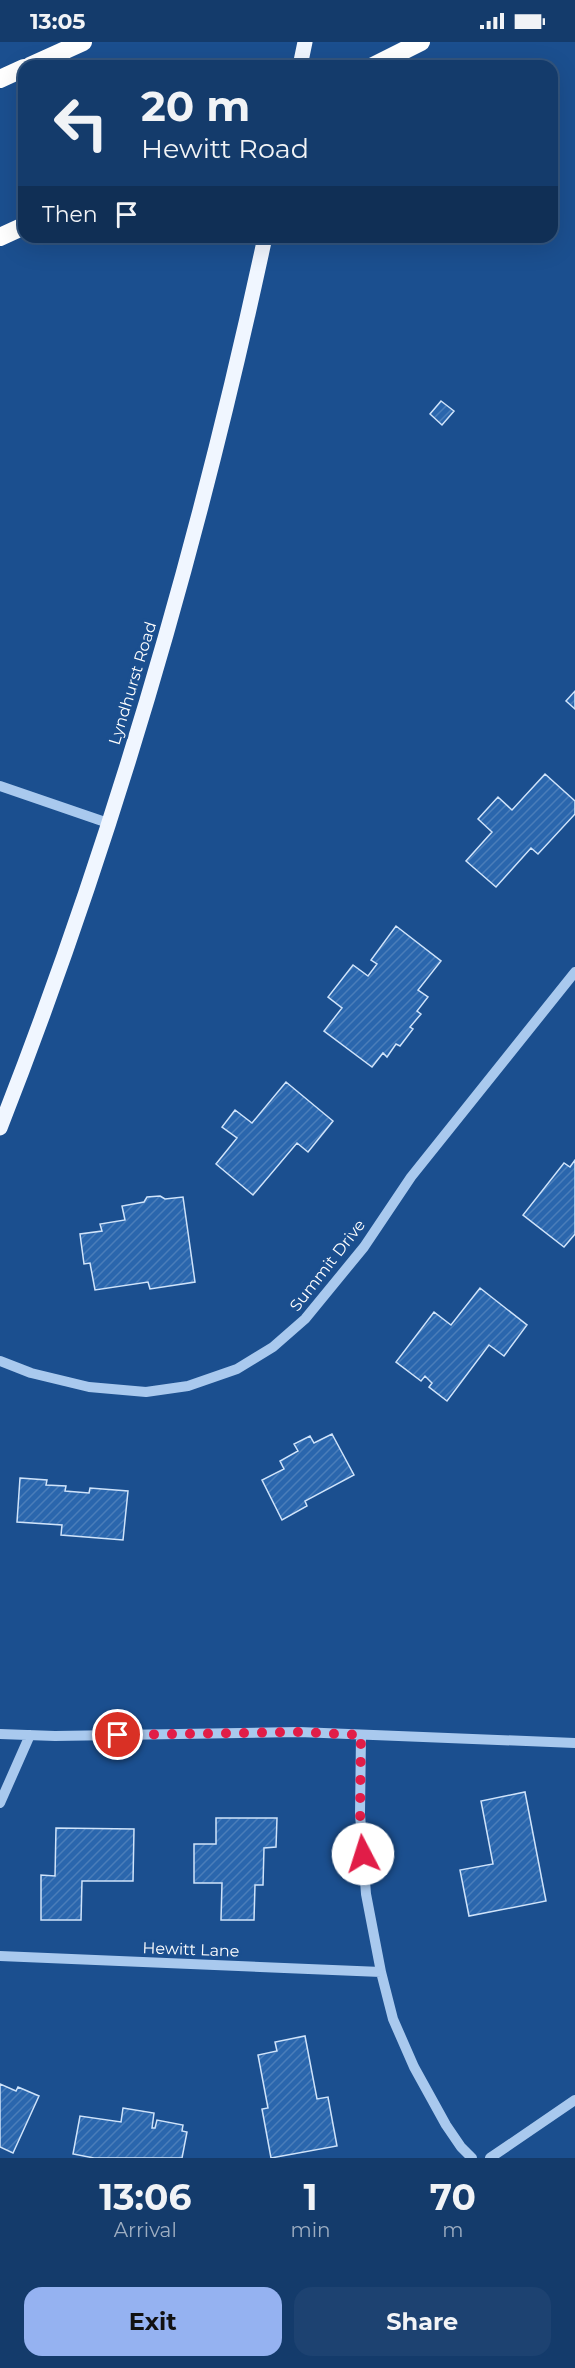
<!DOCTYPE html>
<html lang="en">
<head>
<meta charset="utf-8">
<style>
  body { margin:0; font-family:Montserrat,sans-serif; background:#1d4271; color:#f1f3f6; height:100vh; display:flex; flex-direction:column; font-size:22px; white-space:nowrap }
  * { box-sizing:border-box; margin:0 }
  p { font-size:20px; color:#9dadc1 }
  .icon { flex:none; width:33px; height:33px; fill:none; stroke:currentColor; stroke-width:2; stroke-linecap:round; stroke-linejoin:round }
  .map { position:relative; height:2116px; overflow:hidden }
  .details { display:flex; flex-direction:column; background:#143b6b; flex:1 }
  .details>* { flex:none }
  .guide { position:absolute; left:18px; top:18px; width:540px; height:183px; border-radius:18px; box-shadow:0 6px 24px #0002,0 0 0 2px #33557e; background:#143b6b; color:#f1f3f6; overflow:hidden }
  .pin { position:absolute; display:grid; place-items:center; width:51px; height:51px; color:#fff; margin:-26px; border:3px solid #fff; border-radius:50%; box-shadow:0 2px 6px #0007 }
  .me { position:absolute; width:66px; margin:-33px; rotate:355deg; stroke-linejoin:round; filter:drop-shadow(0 0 4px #0008) }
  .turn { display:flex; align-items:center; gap:21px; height:126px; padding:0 24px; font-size:27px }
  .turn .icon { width:78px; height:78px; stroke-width:2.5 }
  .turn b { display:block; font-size:42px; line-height:51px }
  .then { display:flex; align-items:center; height:57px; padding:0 24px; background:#0003; gap:12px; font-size:22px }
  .eta { display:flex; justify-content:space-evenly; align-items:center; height:102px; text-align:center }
  .eta b { font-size:36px; font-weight:700; line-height:42px }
  .cta { display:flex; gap:12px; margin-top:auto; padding:12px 24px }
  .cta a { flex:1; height:69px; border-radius:18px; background:#95b2f1; color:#111; font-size:24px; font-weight:700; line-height:69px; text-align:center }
  .cta a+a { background:#1d4271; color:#f1f3f6 }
  .status { display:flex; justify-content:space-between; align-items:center; height:42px; padding:0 30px; background:#143b6b; direction:ltr }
  .status svg { height:16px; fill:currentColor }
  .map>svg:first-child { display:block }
</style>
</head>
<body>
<div class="status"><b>13:05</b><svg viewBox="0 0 49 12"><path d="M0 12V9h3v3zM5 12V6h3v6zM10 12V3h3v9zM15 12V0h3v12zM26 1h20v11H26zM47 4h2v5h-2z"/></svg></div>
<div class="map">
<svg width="575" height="2116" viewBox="0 0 575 2116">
  <defs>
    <pattern id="building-hatch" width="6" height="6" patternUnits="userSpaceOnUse" patternTransform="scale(1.5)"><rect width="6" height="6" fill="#2a66ad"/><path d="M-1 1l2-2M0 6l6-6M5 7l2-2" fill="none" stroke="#4a7db9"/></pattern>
  </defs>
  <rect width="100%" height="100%" fill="#1b4f8f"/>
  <!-- building -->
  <path fill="url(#building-hatch)" stroke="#cfe3fa" stroke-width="1.5" d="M441 359 454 369 442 383 430 372Z
    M575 649V667L566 659Z
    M545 732 575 759V772L538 812 531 806 496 845 466 819 492 790 478 777 498 755 512 768Z
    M396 884 441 919 418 948 428 955 417 969 421 972 410 985 413 987 400 1004 396 1002 387 1015 383 1011 372 1025 324 989 342 966 328 955 353 923 368 934 377 922 371 918Z
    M286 1040 333 1079 308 1110 297 1101 253 1153 216 1122 237 1096 222 1085 235 1068 252 1081Z
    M575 1118V1192L564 1205 523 1173 564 1121 570 1125Z
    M160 1154 165 1157 183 1155 195 1240 150 1247 148 1240 95 1248 90 1221 84 1222 80 1192 102 1189 100 1182 125 1178 122 1164 144 1160 147 1155Z
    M480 1246 527 1283 504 1314 489 1303 447 1359 429 1345 432 1341 425 1334 421 1339 396 1320 434 1270 451 1283Z
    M332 1392 354 1433 305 1459 307 1464 282 1478 262 1438 284 1427 280 1419 298 1409 294 1402 310 1394 314 1401Z
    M20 1436 47 1438 46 1443 66 1444 65 1449 89 1451 90 1446 128 1449 123 1498 61 1493 62 1483 17 1480Z
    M525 1750 546 1859 469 1874 460 1828 493 1822 481 1759Z
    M216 1776H277L276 1805 264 1806 263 1843H255L254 1878H221L222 1841H194V1802H216Z
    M56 1786 134 1787 133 1839H82L81 1878H41V1833L55 1834Z
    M305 1994 317 2057 328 2055 337 2104 271 2116 262 2067 268 2066 258 2013 277 2009 275 2000Z
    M0 2042 16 2049 18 2045 39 2054 13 2111 0 2105Z
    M123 2066 154 2071 152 2086H155L157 2078 183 2083 182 2089 187 2090 182 2116H94L73 2112 80 2074 121 2080Z"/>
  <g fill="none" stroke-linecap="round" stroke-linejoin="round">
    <!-- minor -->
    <path stroke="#a9c9ee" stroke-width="10" d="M0 744 108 781
      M0 1319 31 1331 89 1345 146 1350 188 1344 237 1327 273 1305 305 1277 364 1205 411 1135 575 930
      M0 1692 55 1694 299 1690 575 1701
      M361 1693 360 1772 366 1852 381 1930 393 1977 414 2025 446 2083 461 2105 472 2116
      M0 1761 30 1693
      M0 1914 381 1930
      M490 2116 575 2058"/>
    <!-- major -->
    <path stroke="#f0f6ff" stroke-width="15" d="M300 24 305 0
      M0 1086C113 798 200 498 265 195"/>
    <!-- highway -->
    <path stroke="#fff" stroke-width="18" d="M30 24 83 0
      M373 24 421 0
      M0 37 24 26
      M0 195 24 184"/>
  </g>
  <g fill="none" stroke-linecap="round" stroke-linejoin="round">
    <!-- route -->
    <path stroke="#e11d48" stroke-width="10" stroke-dasharray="0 18" d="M118 1693 299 1690 361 1693 360 1772 363 1812"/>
  </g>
  <g text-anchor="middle" stroke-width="6" stroke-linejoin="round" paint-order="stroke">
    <!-- street labels -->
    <g font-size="16" fill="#fff" stroke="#1b4f8f">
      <text transform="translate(132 641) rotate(-73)" y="6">Lyndhurst Road</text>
      <text transform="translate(327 1223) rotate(-52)" y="6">Summit Drive</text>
      <text transform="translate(191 1907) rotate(2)" y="6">Hewitt Lane</text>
    </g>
  </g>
</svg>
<div class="pin" style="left:118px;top:1693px;background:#d93025"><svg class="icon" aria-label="arrive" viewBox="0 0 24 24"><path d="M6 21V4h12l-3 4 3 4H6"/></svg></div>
<svg class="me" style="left:363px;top:1812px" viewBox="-20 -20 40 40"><circle r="19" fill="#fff"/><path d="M0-13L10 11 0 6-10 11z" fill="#e11d48"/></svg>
<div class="guide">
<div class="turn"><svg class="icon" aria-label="left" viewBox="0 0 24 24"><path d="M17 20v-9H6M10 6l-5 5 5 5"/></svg><div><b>20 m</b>Hewitt Road</div></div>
<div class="then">Then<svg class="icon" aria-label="arrive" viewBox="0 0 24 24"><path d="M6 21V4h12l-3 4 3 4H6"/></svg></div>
</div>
</div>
<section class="details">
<div class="eta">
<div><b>13:06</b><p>Arrival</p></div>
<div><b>1</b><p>min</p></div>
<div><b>70</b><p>m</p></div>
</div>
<div class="cta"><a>Exit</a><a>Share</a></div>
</section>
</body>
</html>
